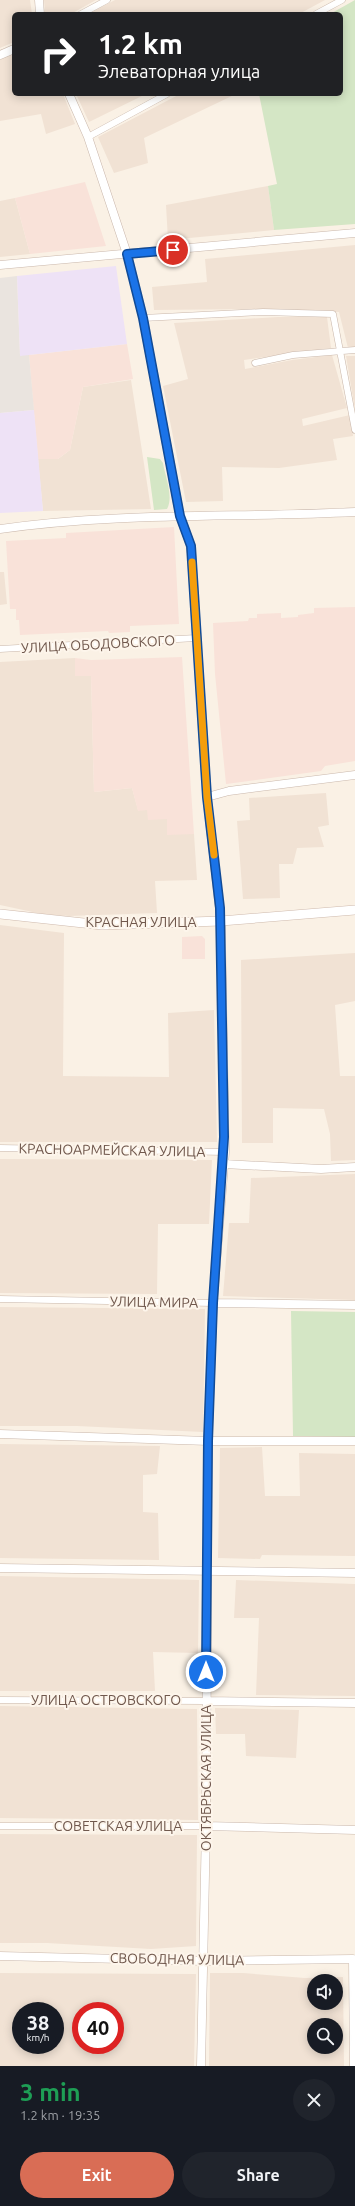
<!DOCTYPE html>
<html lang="en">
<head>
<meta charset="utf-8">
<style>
  body { margin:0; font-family:Ubuntu,sans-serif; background:#20242c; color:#f1f3f6; height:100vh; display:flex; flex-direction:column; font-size:15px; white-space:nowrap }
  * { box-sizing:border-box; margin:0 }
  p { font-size:13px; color:#9ea1a6 }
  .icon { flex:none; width:22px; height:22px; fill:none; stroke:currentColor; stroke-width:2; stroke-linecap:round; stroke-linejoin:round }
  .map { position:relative; height:2066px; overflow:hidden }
  .details { display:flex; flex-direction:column; background:#171b24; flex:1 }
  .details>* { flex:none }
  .guide { position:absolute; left:12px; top:12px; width:331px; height:84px; border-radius:6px; box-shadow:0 2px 10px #0003; background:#202124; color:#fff; overflow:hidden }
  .fabs { position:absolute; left:307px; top:1974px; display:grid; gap:8px }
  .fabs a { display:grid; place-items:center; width:36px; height:36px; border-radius:50%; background:#171b24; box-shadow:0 2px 10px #0003; font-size:20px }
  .speed { position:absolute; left:12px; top:2002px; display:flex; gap:8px; font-size:20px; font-weight:700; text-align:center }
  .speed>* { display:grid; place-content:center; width:52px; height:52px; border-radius:50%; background:#171b24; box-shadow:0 2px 10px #0003; line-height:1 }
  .speed small { font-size:10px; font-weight:400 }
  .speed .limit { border:6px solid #d22; background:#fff; color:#111 }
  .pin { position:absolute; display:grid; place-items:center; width:34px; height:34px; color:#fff; margin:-17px; border:2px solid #fff; border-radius:50%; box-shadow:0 1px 4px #0007 }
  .me { position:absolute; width:44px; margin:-22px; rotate:0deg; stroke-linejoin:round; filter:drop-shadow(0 0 3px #0008) }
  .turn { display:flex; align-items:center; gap:14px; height:84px; padding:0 20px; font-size:18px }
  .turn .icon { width:52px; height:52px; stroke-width:2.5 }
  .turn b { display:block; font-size:28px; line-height:34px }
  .round { display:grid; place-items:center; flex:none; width:42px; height:42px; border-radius:21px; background:#20242c }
  .headline { display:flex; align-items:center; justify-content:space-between; height:68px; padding:0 20px }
  h1 { font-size:24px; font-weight:700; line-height:30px; color:#1e9e55 }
  .primary-button { display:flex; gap:8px; margin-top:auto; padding:8px 20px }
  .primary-button a { flex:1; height:46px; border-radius:24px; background:#d96d55; color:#fff; font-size:16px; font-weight:700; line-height:46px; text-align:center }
  .primary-button a+a { background:#20242c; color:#f1f3f6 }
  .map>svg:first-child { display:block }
</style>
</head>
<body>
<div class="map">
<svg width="355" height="2066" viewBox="0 0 355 2066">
  <rect width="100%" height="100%" fill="#faf1e5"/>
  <!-- residential -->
  <path fill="#f1e2d4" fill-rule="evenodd" d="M0 0H30L32 14H14V42L0 48Z
    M44 0H96L71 14H45Z
    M115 0H325L299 14H88Z
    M14 54V94H63L75 124 46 134 41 114 0 121V60Z
    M76 94H146L89 122Z
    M180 94H236L144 138 148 163 114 173 98 137Z
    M268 186 274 230 168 240 166 205Z
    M15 198 30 254 0 257V201Z
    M355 245V348H348L339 312 255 309 154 310 152 287 207 282 205 259Z
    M278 317H327L331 348 244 360 245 369 292 360 332 355 347 408 302 419 303 426 350 415 353 436 333 439 337 460 279 468 222 467 223 501 186 502 163 386 188 379 174 323Z
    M346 356H355V410Z
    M131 380 151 509 43 511 38 459H58L70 450 83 387Z
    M0 572H4L7 604 0 605Z
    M75 658V676H91L94 792 132 788 138 810H147L167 819V834H194L197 880 155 881 157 913 69 916 42 914 0 905V662Z
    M326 793 329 825 318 827 324 847 297 848 293 864H279L280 898 243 899 237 821 250 820 249 798Z
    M0 925 64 933 63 1076 169 1077 168 1013 214 1010 217 1142H0Z
    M355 953V1001L335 1005 340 1076H355V1160L331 1161 330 1134 324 1109 273 1108V1143H242L241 960Z
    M0 1159 212 1160 209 1224H158L157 1294 0 1293Z
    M355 1174V1300L223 1296 229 1223H249L251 1178Z
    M0 1307 205 1309 203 1432 77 1426H0Z
    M0 1444 160 1446 157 1474 143 1475V1512L158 1513 159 1560 0 1558Z
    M262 1447 265 1496H300L299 1453 355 1454V1556L262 1555 260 1559 218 1558 220 1448Z
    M0 1576 199 1580 198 1653 153 1652 155 1691H0Z
    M236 1580 355 1584V1696L256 1695 259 1618H234Z
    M0 1706 197 1709 198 1820 0 1818Z
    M215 1708 299 1710 296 1758 246 1756 245 1734H216Z
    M0 1834 197 1835 196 1946 151 1949 47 1943H0Z
    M0 1973 196 1974 194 2066H0ZM21 2011H55V2045H21ZM81 2011H115V2045H81Z
    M210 1973H243L305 1978 343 1977 344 2066H209ZM314 1981H336V2003H314ZM314 2025H336V2047H314Z"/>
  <!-- commercial -->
  <path fill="#f9e2d9" d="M85 182 106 246 30 254 15 198Z
    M127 344 133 379 83 387 70 450 58 459H38L29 355Z
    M174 527 179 624 130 626V632L109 633 108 631 20 635 19 620H16V609H10L6 541 66 538V533Z
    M355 607V761L325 766 321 771 226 784 215 674 213 623 248 621 249 618H257V614L281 613V618L298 617V615L314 613V608Z
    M182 657 194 834 167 835V819L148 820 147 810 138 811 132 788 94 792 91 676H75V658L91 660Z
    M202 936 205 939V959H182V937Z"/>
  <!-- industrial -->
  <path fill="#eae4df" d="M17 276 20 355H29L34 410 0 413V278Z"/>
  <!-- education -->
  <path fill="#eee2f6" d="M116 266 127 344 20 356 17 276Z
    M34 410 43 511 0 513V413Z"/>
  <!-- green -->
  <path fill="#d4e6c5" d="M355 0V224L274 230 268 186 277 184 259 94H341V14H330Z
    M147 457 160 459 163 463C165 476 174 497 167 509L154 510Z
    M291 1311 355 1312V1437L293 1436Z"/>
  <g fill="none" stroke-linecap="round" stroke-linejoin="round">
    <!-- minor casing -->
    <g stroke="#cab8ac" stroke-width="7">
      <path id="minor" d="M81 14 107 0
        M316 14 342 0
        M88 137 167 94
        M143 318 263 312 333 314 355 430
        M255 363 293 355 355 350
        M0 649 196 638
        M0 1148 225 1152
        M0 1299 213 1303
        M0 1700 206 1701
        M0 1826H206"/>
    </g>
    <!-- tertiary casing -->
    <g stroke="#cab8ac" stroke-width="9">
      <path id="tertiary" d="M39 0 40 14
        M0 55 14 49
        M69 94 88 137 127 254 143 318 180 516 191 546 207 797 221 921 225 1152 213 1303 208 1441 206 1826 201 2066
        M0 265 355 233
        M0 529C118 512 236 518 355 512
        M207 797 229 791 355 775
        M224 1164 321 1169 355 1167
        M213 1303 355 1305
        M0 1434 208 1441H355
        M0 1568 355 1573
        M206 1701 355 1703
        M206 1826 355 1830
        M0 1956 204 1961 353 1959 354 2066"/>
    </g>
    <!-- secondary casing -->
    <g stroke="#cfbaad" stroke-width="10">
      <path id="secondary" d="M0 914 102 925 221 921 355 910"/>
    </g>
    <!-- minor -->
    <use href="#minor" stroke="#fff" stroke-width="6"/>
    <!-- tertiary -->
    <use href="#tertiary" stroke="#fff" stroke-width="8"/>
    <!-- secondary -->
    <use href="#secondary" stroke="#fff" stroke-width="9"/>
  </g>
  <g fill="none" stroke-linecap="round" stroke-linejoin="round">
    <!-- route casing -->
    <g stroke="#114b97" stroke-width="10">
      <path id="route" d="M173 250 127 254 143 318 180 516 191 546 207 797 220 908 224 1137 213 1303 208 1441 206 1672"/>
    </g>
    <!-- route -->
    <use href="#route" stroke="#1a73e8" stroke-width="7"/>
    <!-- slow -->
    <path stroke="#f59e0b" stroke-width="7" d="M192 562 207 797 214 855"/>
  </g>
  <g text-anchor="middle" stroke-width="4" stroke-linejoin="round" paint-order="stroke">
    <!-- street labels -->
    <g font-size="14" fill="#70584d" stroke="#fdf5eb">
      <text transform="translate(98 644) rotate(-3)" y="5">УЛИЦА ОБОДОВСКОГО</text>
      <text x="141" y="927">КРАСНАЯ УЛИЦА</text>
      <text transform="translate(112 1150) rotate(1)" y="5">КРАСНОАРМЕЙСКАЯ УЛИЦА</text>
      <text transform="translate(154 1302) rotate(1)" y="5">УЛИЦА МИРА</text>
      <text x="106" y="1705">УЛИЦА ОСТРОВСКОГО</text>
      <text transform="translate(206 1778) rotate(-90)" y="5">ОКТЯБРЬСКАЯ УЛИЦА</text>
      <text x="118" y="1831">СОВЕТСКАЯ УЛИЦА</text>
      <text transform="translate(177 1959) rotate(1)" y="5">СВОБОДНАЯ УЛИЦА</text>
    </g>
  </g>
</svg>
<div class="fabs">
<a><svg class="icon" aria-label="sound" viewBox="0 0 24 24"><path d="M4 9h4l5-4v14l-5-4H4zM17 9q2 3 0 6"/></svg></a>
<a><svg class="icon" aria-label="search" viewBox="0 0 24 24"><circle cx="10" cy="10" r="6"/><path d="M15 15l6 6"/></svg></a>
</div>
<div class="speed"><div>38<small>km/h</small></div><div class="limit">40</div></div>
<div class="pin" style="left:173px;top:250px;background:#d93025"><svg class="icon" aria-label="arrive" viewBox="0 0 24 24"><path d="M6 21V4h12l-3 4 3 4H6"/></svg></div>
<svg class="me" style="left:206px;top:1672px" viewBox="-20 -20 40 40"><circle r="17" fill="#1a73e8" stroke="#fff" stroke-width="3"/><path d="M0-11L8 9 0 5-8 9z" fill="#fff"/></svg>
<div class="guide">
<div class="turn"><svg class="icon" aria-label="right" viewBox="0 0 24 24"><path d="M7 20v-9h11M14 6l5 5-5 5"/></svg><div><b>1.2 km</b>Элеваторная улица</div></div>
</div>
</div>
<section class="details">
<div class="headline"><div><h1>3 min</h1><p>1.2 km · 19:35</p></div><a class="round"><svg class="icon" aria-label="close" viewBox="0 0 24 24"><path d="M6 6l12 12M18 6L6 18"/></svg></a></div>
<div class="primary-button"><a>Exit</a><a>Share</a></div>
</section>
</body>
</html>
